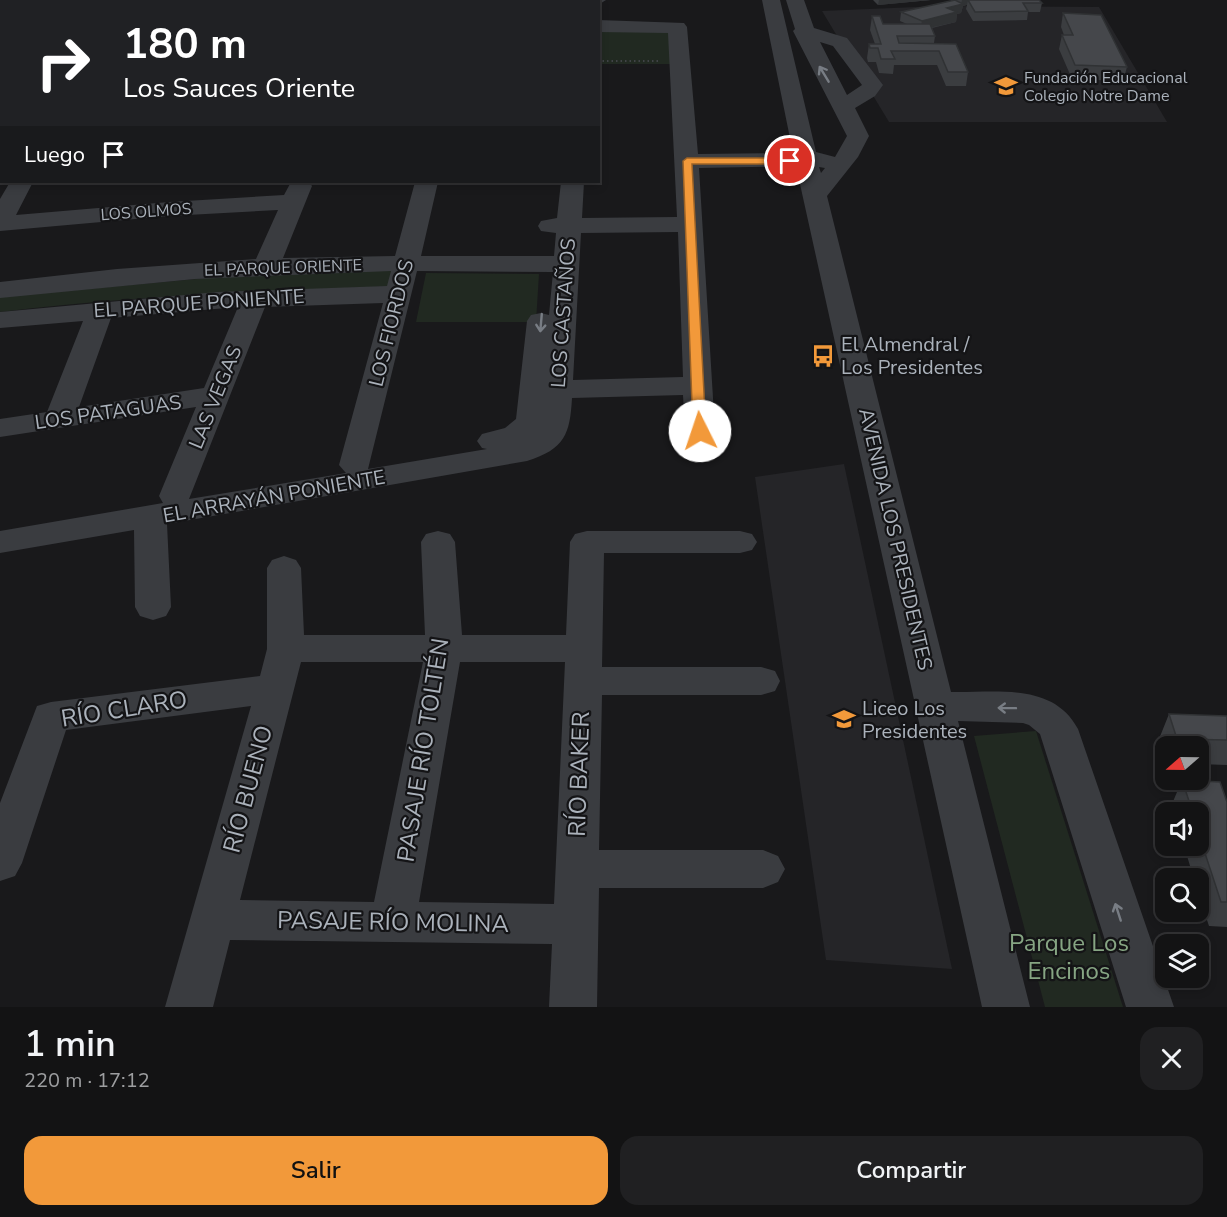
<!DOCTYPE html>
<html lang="es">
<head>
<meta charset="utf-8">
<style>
  body { margin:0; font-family:"Nunito Sans",sans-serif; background:#202022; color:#f1f3f6; height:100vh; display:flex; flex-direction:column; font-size:22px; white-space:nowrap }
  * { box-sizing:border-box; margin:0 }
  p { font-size:20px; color:#9d9ea0 }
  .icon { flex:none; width:33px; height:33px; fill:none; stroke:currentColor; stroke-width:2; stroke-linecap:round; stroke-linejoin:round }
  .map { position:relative; height:1007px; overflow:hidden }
  .details { display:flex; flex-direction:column; background:#131314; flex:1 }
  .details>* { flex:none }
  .banner { position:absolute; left:0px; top:0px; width:600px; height:183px; box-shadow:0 3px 9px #0003,0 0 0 2px #323234; background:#202124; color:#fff; overflow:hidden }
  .needle { width:39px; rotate:250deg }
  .controls { position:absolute; left:1155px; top:736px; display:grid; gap:12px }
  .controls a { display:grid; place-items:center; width:54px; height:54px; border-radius:12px; background:#131314; box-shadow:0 3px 9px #0003,0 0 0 2px #323234; font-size:30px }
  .pin { position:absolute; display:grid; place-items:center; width:51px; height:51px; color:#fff; margin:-26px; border:3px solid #fff; border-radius:50%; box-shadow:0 2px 6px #0007 }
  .me { position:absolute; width:66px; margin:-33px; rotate:356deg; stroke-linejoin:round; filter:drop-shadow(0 0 4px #0008) }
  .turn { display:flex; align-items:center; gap:21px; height:126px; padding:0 24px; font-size:27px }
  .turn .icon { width:78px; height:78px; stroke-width:2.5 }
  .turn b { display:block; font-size:42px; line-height:51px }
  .then { display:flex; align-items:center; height:57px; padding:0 24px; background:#0003; gap:12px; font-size:22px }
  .round { display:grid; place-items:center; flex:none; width:63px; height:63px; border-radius:18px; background:#202022 }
  .overview { display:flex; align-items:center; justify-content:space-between; height:102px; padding:0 24px }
  h1 { font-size:36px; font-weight:600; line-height:45px }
  .primary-button { display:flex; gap:12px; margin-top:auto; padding:12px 24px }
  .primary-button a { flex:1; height:69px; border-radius:18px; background:#f2993a; color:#111; font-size:24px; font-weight:600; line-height:69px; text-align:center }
  .primary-button a+a { background:#202022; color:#f1f3f6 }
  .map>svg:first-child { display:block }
</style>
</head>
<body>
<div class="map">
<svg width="1227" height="1007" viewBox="0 0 1227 1007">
  <rect width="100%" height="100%" fill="#19191b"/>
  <!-- built -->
  <path fill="#252528" d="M940 6 1099 7 1167 122H889L822 11Z
    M844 464 952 969 826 960 755 477Z"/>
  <!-- green -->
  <path fill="#212921" d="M599 29H673L675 64H599Z
    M401 270 397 286C264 291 132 296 0 312V297L251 274Z
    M426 273 539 274 536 322H416Z
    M1036 731 1123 1007H1045L974 736Z"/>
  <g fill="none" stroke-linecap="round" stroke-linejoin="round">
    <!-- path -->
    <path stroke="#404347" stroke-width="2" stroke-dasharray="1.5 3" stroke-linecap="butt" d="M354 2 369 0
      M598 61H658"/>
    <!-- minor -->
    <path fill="#3a3c40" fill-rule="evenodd" d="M575 0H606L598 5V2H574Z
      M762 0H780L816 152 835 157 847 136 793 31 795 29 786 0H804L814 28 847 38 883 85 875 96 855 108 869 136 858 157 827 196 951 692C996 693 1053 682 1078 729L1174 1007H1126L1040 734 1029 725 1023 723 958 721 1030 1007H982L796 166 699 168 715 431 711 438 700 440 689 438 685 431 683 395 572 398C570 434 565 449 527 461L167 524 171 607 166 616 153 620 140 616 135 607 134 530 0 553V531L163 503 159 496 196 407 0 437V419L47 412 83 321 0 328V312L217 292 387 286 391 271 195 279 0 298V282L117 269 256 259 278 210 169 216 0 231V199L10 182H33L16 215 169 202 284 195 291 182H309L312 186 283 258 395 256 415 182H438L421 256H554L556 233 541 231 538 226 541 221 557 218 561 182H584L582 218 677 217 668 33 598 32V20L684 23 687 27 698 154 793 153ZM820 42 833 46 862 85 847 95ZM819 167 825 168 821 173ZM678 232 683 377 573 380 581 233ZM417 271 553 272 549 315 541 313 531 315 527 321 516 419 505 428 482 434 477 441 482 448 487 449 368 469ZM383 303 339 465 346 473 189 499 265 307ZM238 307 204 388 79 407 111 318Z
      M0 160H2V174H0Z
      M438 531 450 534 455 542 462 635H566L570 542 575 534 587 531H740L752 534 757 542 752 550 740 553H604L602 667H761L775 671 780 681 775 691 761 695H602L599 850H763L778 856 785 869 778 882 763 888H599L597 1007H549L552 944 230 940 213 1007H165L251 706 66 730 22 863 15 876 0 881V803L37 706 51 702 260 676 267 649V568L272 560 284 556 296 560 301 568 304 635H425L421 542 426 534ZM301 662H423L374 902 240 900ZM460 662H565L554 904 419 902Z"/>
    <!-- major -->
    <path fill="#56595f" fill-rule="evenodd" d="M449 0H480L448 2Z
      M0 45H2V57H0Z"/>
  </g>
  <!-- wall -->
  <path fill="#3b3d40" d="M873 0H931L878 5Z
    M953 0H1039L1042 3 1040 12H1028L1027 20 973 21 966 9 967 5 963 6 961 13 957 14 956 22 932 28 935 36 934 43 968 72 966 86H946L937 65H894L893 74 879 73 876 62H868L867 58 869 44H875L870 30 872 16 883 24H907L900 21 901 12 953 1Z
    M1063 13 1127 67 1123 81 1072 79 1059 49 1062 35H1064L1061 27Z
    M1169 714 1227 716V765L1198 764V747H1166V758L1159 739Z
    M1182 780 1227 802V927L1209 926 1198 893V879H1194L1184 846H1198V813H1174L1172 804Z"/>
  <!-- shaded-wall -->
  <path fill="#303234" d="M879 0H931L878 5Z
    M962 0H968L967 5 963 6 961 13 957 14 956 22 920 30 922 21 947 8 961 4Z"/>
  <!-- building -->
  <path fill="#45474b" stroke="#303234" stroke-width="1.5" d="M955 0 963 4 947 8 957 12 922 21 901 12Z
    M968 0H1039L1042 3H1023L1028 11 975 12Z
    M1063 13 1101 15 1127 67 1075 65 1062 35H1073Z
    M872 16H880L883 24H930L935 36H897L899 43 956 44 968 72H948L939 51H891L895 59H881L878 48H870L869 44H881Z
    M1169 714 1227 716V740L1177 739Z
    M1182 780 1220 782 1227 802V902H1221L1198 832V813H1193Z"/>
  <!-- one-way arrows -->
  <defs><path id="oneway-shaft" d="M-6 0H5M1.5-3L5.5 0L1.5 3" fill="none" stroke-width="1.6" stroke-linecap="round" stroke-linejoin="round" transform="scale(1.5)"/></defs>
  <g stroke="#787d84">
    <use href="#oneway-shaft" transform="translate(824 74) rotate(-121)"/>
    <use href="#oneway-shaft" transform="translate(541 323) rotate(95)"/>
    <use href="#oneway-shaft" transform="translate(1007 708) rotate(-179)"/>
    <use href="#oneway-shaft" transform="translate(1118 912) rotate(-108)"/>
  </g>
  <!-- route -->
  <path fill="#f2993a" stroke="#9d6326" stroke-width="1.5" d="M687 158H790L795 161 790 164H692L706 431 700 435 693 431 683 161Z"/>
  <!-- icons -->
  <defs>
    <g id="school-bare" transform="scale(1.8)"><path d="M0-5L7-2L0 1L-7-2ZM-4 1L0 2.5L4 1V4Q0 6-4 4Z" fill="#f2993a" stroke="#141416" stroke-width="2.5" paint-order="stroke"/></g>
    <g id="bus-bare" transform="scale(1.8)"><path d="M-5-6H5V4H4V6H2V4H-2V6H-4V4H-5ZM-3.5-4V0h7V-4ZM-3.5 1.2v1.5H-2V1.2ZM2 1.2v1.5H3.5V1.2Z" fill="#f2993a" stroke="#141416" stroke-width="2.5" paint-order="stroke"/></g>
  </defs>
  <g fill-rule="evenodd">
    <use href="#school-bare" x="1006" y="86"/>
    <use href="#bus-bare" x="823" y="356"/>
    <use href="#school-bare" x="844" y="719"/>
  </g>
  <g text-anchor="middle" stroke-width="4.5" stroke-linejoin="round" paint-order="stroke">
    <!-- far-poi labels -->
    <g font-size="16" fill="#abb2bb" stroke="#141416" text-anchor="start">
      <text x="1024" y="83">Fundación Educacional<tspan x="1024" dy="18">Colegio Notre Dame</tspan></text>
    </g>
    <!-- far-street labels -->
    <g font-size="16" fill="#abb2bb" stroke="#141416">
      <text transform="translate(146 211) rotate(-4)" y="6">LOS OLMOS</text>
      <text transform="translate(283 267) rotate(-2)" y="6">EL PARQUE ORIENTE</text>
    </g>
    <!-- street labels -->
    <g font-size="20" fill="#abb2bb" stroke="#141416">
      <text transform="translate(199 303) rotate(-4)" y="7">EL PARQUE PONIENTE</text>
      <text transform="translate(563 313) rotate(-86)" y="7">LOS CASTAÑOS</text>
      <text transform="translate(391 323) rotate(-76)" y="7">LOS FIORDOS</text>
      <text transform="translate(215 397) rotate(-68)" y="7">LAS VEGAS</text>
      <text transform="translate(108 412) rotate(-8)" y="7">LOS PATAGUAS</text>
      <text transform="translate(274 496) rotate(-10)" y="7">EL ARRAYÁN PONIENTE</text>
      <text transform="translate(896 539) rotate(77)" y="7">AVENIDA LOS PRESIDENTES</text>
    </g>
    <!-- poi labels -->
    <g font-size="20" fill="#abb2bb" stroke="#141416" text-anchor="start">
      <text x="841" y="351">El Almendral /<tspan x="841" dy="23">Los Presidentes</tspan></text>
      <text x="862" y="715">Liceo Los<tspan x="862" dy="23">Presidentes</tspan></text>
    </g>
    <!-- near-street labels -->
    <g font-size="24" fill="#abb2bb" stroke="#141416">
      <text transform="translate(124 709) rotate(-9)" y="8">RÍO CLARO</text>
      <text transform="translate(423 750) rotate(-81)" y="8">PASAJE RÍO TOLTÉN</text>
      <text transform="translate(579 774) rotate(-88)" y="8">RÍO BAKER</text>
      <text transform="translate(248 789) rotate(-75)" y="8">RÍO BUENO</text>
      <text transform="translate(393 922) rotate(1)" y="8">PASAJE RÍO MOLINA</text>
    </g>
    <!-- near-park labels -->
    <g font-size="24" fill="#86a583" stroke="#141416">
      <text x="1069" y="951">Parque Los<tspan x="1069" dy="28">Encinos</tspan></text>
    </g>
  </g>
</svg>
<div class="controls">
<a><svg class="needle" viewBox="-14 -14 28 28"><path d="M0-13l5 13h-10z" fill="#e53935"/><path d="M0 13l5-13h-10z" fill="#9d9ea0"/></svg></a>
<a><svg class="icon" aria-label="sound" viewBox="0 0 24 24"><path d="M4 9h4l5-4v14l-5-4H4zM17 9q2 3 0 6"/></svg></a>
<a><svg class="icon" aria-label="search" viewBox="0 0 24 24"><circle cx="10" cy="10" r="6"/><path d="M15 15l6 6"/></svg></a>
<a><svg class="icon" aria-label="layers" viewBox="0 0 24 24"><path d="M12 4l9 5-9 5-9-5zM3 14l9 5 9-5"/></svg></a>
</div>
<div class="pin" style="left:790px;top:161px;background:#d93025"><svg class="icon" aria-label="arrive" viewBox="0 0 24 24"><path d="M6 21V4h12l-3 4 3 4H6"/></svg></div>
<svg class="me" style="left:700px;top:431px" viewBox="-20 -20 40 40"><circle r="19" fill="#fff"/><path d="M0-13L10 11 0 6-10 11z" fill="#f2993a"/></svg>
<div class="banner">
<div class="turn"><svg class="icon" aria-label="right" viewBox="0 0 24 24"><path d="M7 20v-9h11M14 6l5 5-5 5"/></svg><div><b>180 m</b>Los Sauces Oriente</div></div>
<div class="then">Luego<svg class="icon" aria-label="arrive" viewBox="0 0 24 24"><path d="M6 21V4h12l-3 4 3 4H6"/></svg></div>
</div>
</div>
<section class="details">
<div class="overview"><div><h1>1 min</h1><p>220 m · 17:12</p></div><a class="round"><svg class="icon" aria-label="close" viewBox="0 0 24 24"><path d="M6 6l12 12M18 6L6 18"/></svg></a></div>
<div class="primary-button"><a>Salir</a><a>Compartir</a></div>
</section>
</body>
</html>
